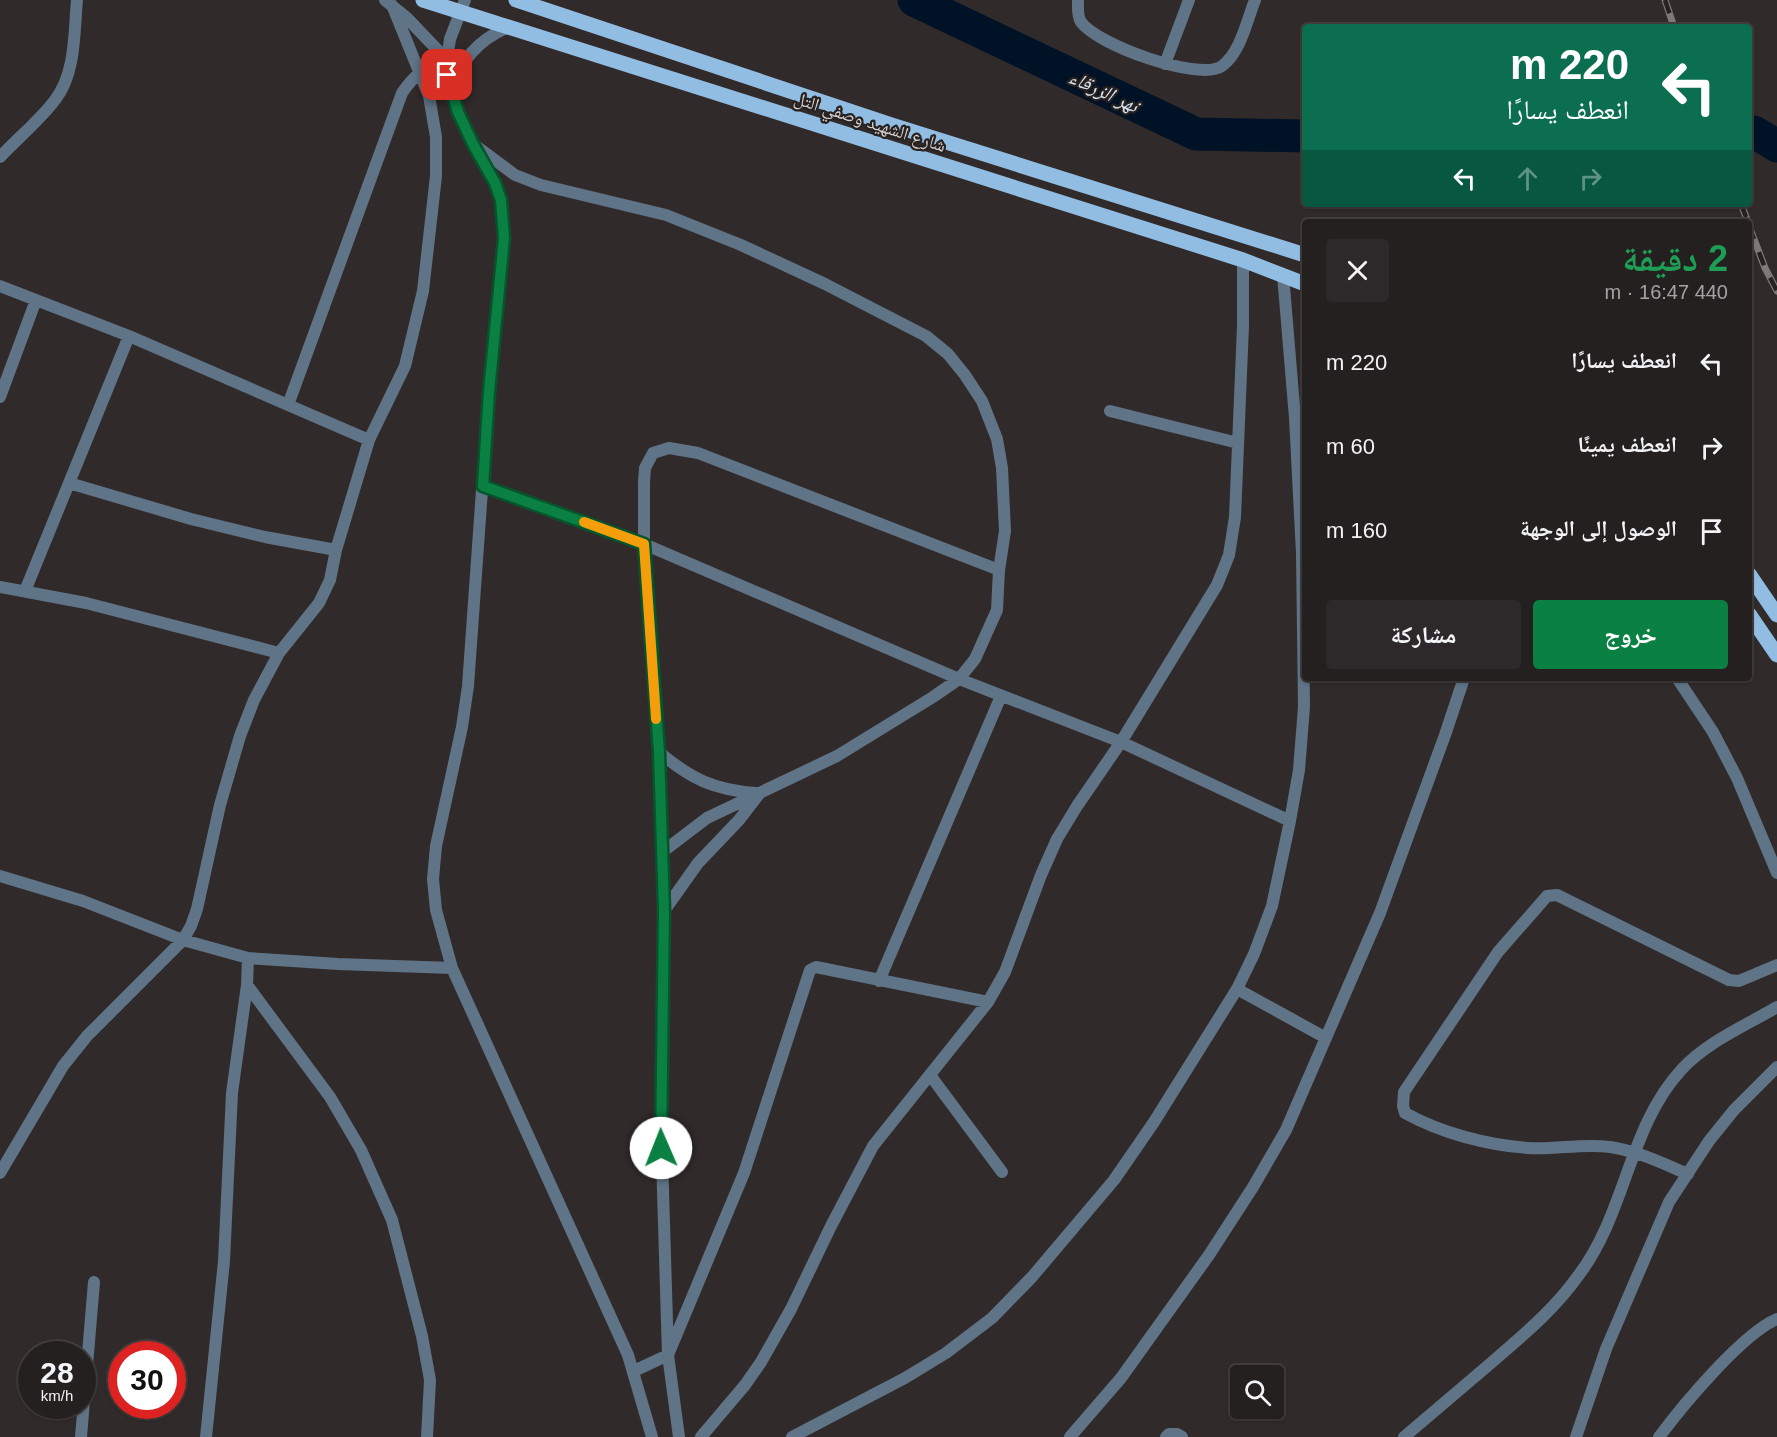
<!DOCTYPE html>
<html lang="ar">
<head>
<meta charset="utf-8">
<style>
  body { margin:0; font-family:Arial,"Noto Naskh Arabic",sans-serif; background:#2d2829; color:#f1f3f6; direction:rtl; height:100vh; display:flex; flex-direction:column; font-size:22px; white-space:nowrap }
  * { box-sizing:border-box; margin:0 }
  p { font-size:20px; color:#a3a3a5 }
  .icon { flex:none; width:33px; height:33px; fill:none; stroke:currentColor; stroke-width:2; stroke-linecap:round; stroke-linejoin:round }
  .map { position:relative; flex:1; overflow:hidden; direction:ltr }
  .panel { position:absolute; left:1302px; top:219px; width:450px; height:462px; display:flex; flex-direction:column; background:#252020; border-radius:6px; box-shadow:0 2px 4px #0004,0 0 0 2px #423e3e; direction:rtl }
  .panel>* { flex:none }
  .guide { position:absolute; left:1302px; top:24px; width:450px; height:183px; border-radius:6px; box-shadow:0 2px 4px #0004,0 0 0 2px #423e3e; direction:rtl; background:#0b6e4f; color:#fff; overflow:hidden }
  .controls { position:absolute; left:1230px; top:1365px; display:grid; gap:12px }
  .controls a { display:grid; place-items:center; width:54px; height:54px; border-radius:6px; background:#252020; box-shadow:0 2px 4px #0004,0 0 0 2px #423e3e; font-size:30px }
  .speed { position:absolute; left:18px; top:1341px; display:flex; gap:12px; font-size:30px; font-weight:700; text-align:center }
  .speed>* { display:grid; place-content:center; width:78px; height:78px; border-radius:50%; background:#252020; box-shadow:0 2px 4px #0004,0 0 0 2px #423e3e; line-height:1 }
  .speed small { font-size:15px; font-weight:400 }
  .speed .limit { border:9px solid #d22; background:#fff; color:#111 }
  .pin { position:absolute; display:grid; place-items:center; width:51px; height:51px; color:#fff; margin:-26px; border-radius:12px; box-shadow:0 3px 9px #0006 }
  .me { position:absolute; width:66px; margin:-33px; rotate:359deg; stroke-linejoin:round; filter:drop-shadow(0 0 4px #0008) }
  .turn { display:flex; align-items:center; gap:21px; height:126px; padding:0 24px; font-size:27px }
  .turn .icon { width:78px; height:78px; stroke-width:2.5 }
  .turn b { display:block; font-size:42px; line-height:51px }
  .lanes { display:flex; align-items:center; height:57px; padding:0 24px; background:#0003; justify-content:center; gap:30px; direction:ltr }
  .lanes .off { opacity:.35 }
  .round { display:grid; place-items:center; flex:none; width:63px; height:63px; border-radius:6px; background:#2d2829 }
  .headline { display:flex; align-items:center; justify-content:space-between; height:102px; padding:0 24px }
  h1 { font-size:36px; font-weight:700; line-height:45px; color:#1e9e55 }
  .primary-button { display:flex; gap:12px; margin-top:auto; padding:12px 24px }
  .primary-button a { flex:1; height:69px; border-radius:6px; background:#0b8043; color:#fff; font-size:24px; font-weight:700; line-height:69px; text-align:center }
  .primary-button a+a { background:#2d2829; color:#f1f3f6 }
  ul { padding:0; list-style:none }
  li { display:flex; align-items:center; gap:18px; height:84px; padding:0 24px }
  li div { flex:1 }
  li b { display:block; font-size:22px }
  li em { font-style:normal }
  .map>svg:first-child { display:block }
</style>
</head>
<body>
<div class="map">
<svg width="1777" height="1437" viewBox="0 0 1777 1437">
  <rect width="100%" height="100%" fill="#312a2a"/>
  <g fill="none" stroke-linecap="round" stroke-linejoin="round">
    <!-- river -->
    <path stroke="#001226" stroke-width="33" d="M914 0 1196 134 1305 136
      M1749 132H1754L1777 146"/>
    <!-- minor -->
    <path stroke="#607487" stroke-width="12" d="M465 0 450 39 447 60V75L458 112 473 143 495 183 501 200 504 238 489 392 468 686 462 727 436 846 433 879 436 910 452 968 628 1355 652 1437
      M1078 0C1078 7 1077 16 1081 22 1097 45 1200 82 1222 66 1241 52 1247 20 1255 0
      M1165 64 1189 0
      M452 90C460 61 479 40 506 28
      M476 146 515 175 541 185 666 215 741 245 825 284 926 336 948 354 965 375 982 401 997 439 1002 468 1005 531 999 570 997 610 975 659 959 679 933 697 837 756 707 818 661 853
      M0 157C18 138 40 120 55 100 76 73 74 32 77 0
      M0 286 129 336 369 440
      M0 397 36 300
      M288 405 402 93C414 75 426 66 447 60L407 18 385 0
      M1110 411 1238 443
      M69 483 191 519 265 537 336 550
      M483 486 644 544 959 679 1121 742 1290 821
      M0 587 86 603 279 653
      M25 591 129 336
      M1677 678 1713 732 1737 778 1777 873
      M659 752C691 779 714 790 756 793
      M0 876 83 901 183 940 248 958 338 964 452 968
      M664 911 698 863 739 820 759 794
      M879 981 1001 696
      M247 985 330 1097 361 1150 392 1220 422 1336 430 1380 427 1437
      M1237 989 1326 1038
      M930 1075 1002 1172
      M0 1173 63 1066 87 1036 183 940 191 926 197 909 220 805 240 736 254 700 279 653 319 603 330 580 336 550 369 440 405 366 423 291 436 176V137L429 96 392 5
      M1688 1174C1662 1163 1638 1151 1610 1147 1583 1143 1555 1150 1528 1148 1487 1145 1441 1133 1405 1113L1403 1106 1404 1092 1498 952 1547 896 1557 895 1729 980 1739 981 1777 965
      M634 1371 668 1355 744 1173 810 970 816 967 988 1002
      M81 1437 94 1282
      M206 1437 224 1261 232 1093 247 985 248 958
      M679 1437 668 1355 661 1125 664 911 659 752 644 544V482L645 468 653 453 669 448 698 453 999 570
      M701 1437 745 1385 761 1362 791 1309 831 1226 873 1146 988 1002 1005 972 1041 875 1057 839 1077 806 1121 742 1217 585 1229 555 1235 517 1243 326V260
      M792 1437 905 1378 946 1353 992 1318 1032 1277 1114 1180 1154 1122 1237 989 1254 954 1272 906 1290 821 1299 770 1304 707 1302 553 1295 418 1283 275
      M1070 1437 1121 1378 1209 1255 1253 1187 1286 1130 1380 913 1445 735 1464 678
      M1166 1437 1169 1434H1177L1182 1437
      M1404 1437C1433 1412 1462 1388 1491 1363 1522 1336 1554 1310 1578 1276 1626 1214 1628 1127 1682 1069 1707 1042 1745 1026 1777 1007
      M1659 1437C1683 1405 1742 1334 1777 1319"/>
    <!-- tertiary -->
    <path stroke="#607487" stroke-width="12" d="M1576 1437 1606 1349 1669 1202 1709 1141 1734 1110 1777 1067"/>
    <!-- primary -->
    <path stroke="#91bde3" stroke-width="15" d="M423 0 1243 260 1305 284
      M516 0 892 125 1305 255
      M1749 574 1777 615
      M1749 614 1777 655"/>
    <!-- rail casing -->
    <g stroke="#7e7978" stroke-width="7">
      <path id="rail" d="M1665 0 1674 27
        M1741 204 1748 222
        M1749 226 1765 268 1777 291"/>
    </g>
    <!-- rail -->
    <use href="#rail" stroke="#272120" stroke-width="4.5" stroke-dasharray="14" stroke-linecap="butt"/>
  </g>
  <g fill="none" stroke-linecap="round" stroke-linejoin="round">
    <!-- route casing -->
    <g stroke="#07532c" stroke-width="15">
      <path id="route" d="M447 75 458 112 473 144 495 183 501 200 504 238 489 392 483 486 644 544 659 752 664 911 661 1148"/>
    </g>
    <!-- route -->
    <use href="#route" stroke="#0b8043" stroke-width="10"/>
    <!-- slow -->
    <path stroke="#f59e0b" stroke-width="10" d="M584 522 644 544 656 719"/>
  </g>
  <g text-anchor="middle" stroke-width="4.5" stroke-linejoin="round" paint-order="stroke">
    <!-- street labels -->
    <g font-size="18" fill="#d6d2d1" stroke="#272120">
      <text transform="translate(870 122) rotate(18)" y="6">شارع الشهيد وصفي التل</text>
    </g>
    <!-- water labels -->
    <g font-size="20" font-style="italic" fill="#d6e4f1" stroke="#272120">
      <text transform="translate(1104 91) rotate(25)" y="7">نهر الزرقاء</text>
    </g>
  </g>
</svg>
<div class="controls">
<a><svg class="icon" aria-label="search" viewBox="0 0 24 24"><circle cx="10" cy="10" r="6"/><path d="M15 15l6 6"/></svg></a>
</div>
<div class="speed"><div>28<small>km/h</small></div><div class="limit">30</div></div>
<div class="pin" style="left:447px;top:75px;background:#d93025"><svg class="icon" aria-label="arrive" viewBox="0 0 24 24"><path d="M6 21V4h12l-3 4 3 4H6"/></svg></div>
<svg class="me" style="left:661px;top:1148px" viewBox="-20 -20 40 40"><circle r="19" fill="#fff"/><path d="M0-13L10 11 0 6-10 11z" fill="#0b8043"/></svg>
<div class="guide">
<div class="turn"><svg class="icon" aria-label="left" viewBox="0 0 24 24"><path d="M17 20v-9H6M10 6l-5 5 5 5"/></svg><div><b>220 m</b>انعطف يسارًا</div></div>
<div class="lanes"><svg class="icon" aria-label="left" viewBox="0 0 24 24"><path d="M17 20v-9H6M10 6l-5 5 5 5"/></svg><svg class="icon off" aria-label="ahead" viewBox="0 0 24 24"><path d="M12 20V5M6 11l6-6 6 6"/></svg><svg class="icon off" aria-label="right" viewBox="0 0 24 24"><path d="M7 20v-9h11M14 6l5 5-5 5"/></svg></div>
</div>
<section class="panel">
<div class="headline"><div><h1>2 دقيقة</h1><p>440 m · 16:47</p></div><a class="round"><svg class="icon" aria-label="close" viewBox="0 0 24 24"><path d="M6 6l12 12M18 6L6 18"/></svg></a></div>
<ul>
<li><svg class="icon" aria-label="left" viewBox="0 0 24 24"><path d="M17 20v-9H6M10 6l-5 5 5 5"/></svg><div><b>انعطف يسارًا</b></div><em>220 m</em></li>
<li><svg class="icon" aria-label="right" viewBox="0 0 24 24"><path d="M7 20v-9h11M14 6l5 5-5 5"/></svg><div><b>انعطف يمينًا</b></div><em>60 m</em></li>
<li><svg class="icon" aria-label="arrive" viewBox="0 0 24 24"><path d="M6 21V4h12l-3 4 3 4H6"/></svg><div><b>الوصول إلى الوجهة</b></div><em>160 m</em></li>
</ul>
<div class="primary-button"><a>خروج</a><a>مشاركة</a></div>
</section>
</div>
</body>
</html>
